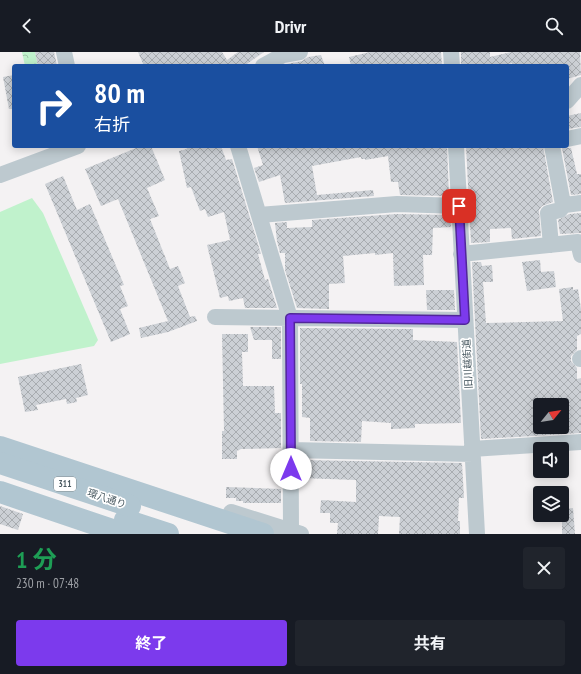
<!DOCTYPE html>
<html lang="ja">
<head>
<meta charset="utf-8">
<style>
  body { margin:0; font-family:"PT Sans Narrow","Noto Sans JP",sans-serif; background:#20242c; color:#f1f3f6; height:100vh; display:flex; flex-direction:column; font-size:15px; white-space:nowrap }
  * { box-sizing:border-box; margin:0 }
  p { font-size:13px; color:#9ea1a6 }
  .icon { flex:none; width:22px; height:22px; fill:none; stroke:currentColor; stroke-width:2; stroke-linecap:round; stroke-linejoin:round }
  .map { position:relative; height:482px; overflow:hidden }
  .sheet { display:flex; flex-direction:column; background:#171b24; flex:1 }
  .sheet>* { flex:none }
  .banner { position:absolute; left:12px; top:12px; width:557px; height:84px; border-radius:4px; box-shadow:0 2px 10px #0003; background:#1a4fa0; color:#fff; overflow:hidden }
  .needle { width:26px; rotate:60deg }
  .controls { position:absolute; left:533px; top:346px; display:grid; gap:8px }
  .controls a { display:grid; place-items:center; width:36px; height:36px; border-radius:4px; background:#171b24; box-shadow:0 2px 10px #0003; font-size:20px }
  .pin { position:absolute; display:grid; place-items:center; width:34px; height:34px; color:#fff; margin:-17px; border-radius:8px; box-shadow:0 2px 6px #0006 }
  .me { position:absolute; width:44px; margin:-22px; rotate:0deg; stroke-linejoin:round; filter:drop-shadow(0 0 3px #0008) }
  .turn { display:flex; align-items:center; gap:14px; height:84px; padding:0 16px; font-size:18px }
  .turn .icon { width:52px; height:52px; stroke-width:2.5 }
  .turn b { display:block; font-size:28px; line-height:34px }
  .round { display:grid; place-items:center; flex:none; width:42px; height:42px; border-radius:4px; background:#20242c }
  .summary { display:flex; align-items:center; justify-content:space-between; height:68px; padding:0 16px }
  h1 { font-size:24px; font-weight:700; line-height:30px; color:#1e9e55 }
  .action { display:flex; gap:8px; margin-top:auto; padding:8px 16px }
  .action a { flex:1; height:46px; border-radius:4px; background:#7c3aed; color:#fff; font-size:16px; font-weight:700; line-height:46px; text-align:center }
  .action a+a { background:#20242c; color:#f1f3f6 }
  header { display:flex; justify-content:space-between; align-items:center; height:52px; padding:0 16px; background:#171b24; font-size:18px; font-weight:700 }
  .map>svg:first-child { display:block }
</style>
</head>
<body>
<header><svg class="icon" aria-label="back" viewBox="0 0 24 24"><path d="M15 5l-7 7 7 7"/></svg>Drivr<svg class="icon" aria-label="search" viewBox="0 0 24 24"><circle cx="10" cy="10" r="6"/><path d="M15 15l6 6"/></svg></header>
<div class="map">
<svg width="581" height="482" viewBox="0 0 581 482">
  <defs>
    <pattern id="forest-crowns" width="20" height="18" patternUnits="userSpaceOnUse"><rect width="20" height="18" fill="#c0f2cc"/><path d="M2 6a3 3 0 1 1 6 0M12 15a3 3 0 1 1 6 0" fill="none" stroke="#9ec7a9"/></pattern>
    <pattern id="building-cross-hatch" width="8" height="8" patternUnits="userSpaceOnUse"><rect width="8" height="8" fill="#ccd0d5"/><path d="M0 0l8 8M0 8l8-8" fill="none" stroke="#a8acb0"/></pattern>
  </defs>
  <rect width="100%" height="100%" fill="#f4f2f3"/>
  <!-- forest -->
  <path fill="url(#forest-crowns)" d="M22 0H35L38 14H25Z"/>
  <!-- pitch -->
  <path fill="#c0f2cc" d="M32 146 43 161 98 288 94 294 0 312V160Z"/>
  <!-- building -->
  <path fill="url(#building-cross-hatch)" fill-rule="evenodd" d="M35 0H54L57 14H38Z
    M138 0H222L227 8 238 0H264L244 14H144Z
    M370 0H441L442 14H351L349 5Z
    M461 0H490V5L511 0H580L581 23 567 27V14H512V11L499 14H461Z
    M321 3 325 14H287V12L302 9 308 5Z
    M14 23V57H9L3 25Z
    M581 61V75L567 77V64Z
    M141 94H151L165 128 147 136 159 164 150 167 170 217 178 214 185 231 178 234 190 265 195 264 197 269 168 280 141 286 139 276 168 269 118 147 101 154 85 117Z
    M185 94H221L226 108 232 107 261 202H258L265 228 268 227 277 256H245L243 246 229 249 228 244 220 246 207 193 230 188 224 160 208 165 205 157 200 159 191 135 187 136 179 99 187 97Z
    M257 94H447L449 144 400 143 398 130H391L388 104 365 108V107H361V105L312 114 317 143 373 138 374 144 285 151 280 123 259 130 254 116 263 113Z
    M466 94H543L553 150 542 154 539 158 541 184 512 187 511 176 490 177V190L471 191Z
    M562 96H571L577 122H581V142L571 143Z
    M63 124 77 158 90 152 124 233 120 234 128 254 120 257 130 282 111 290 45 132Z
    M581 161V181L560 182 558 168 569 162Z
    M397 162 450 163 451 175 433 176 432 203H423L424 233 394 234 393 201 375 203V201L343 204 345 231 329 232V257L297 256 285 218V201H280L277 189 275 171 287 170V176L312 175V168Z
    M540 208 541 220 554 219 556 235 527 239 522 210Z
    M472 210H481L482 214 492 213 493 230H483L486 271 563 269 559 237 573 235V238L578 237 581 257V282L577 284V298L571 304V309L577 316V327L581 326V381L481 387ZM540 353H562V375H540Z
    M426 238H454L455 258H427Z
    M250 275H281V307H272V288H254Z
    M300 276 413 277V288L457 290 461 371 415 372V376L391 377V371L362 369 361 390 310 389V366L302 365V332H300Z
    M222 282H248V300H242L243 334H274L275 361H281V396L241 397 237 399V407H222V379H224Z
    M81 312 88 343 76 346 77 350 67 352 66 347 36 353 38 358 25 360 18 325Z
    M300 408 462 411 464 446H459L458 469H460V482H399L400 465 379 464 378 482H337L338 471H330V461H320L321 448 356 450V428L300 426Z
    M226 435 281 437V451H243V449H236V446H226Z
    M0 454 23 462 18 478 0 472Z
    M573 456 575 482H562V457Z"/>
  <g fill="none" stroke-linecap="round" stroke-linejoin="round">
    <!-- street -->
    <path stroke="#bdc9cf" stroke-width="16" d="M64 0 67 14
      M451 0 452 14
      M263 14 283 3 300 0
      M567 49 581 33
      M567 87 581 84
      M238 94 290 266 291 479
      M456 94 477 482
      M552 94 563 152 565 153 581 151
      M0 123 78 94
      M259 163 397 152 459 154
      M551 193 548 161 560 158 564 153
      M461 202 578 190 581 203
      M215 265 465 268
      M580 307 581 306
      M472 397 581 390
      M291 398 473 402
      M231 460 301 482"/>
    <!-- primary -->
    <path stroke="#b1c6d1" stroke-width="22" d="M0 395 263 482
      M0 440 124 482
      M125 468 168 482"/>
    <!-- primary-bridge -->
    <path stroke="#b1c6d1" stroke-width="22" d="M0 411 130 454"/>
  </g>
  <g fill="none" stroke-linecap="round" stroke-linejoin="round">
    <!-- route casing -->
    <g stroke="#51269a" stroke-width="10">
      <path id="route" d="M291 417 290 266 465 268 459 154"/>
    </g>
    <!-- route -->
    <use href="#route" stroke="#7c3aed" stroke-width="7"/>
  </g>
  <g text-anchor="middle" stroke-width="3.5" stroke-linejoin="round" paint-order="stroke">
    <!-- shield labels -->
    <rect fill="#fff" stroke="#808b90" stroke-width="1" x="54" y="425" width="22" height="14" rx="3"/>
    <g font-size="9" font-weight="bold" fill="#495961">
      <text x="65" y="435">311</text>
    </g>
    <!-- street labels -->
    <g font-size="10" fill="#495961" stroke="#fff">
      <text transform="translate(467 312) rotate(-93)" y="4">旧川越街道</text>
      <text transform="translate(107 446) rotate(18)" y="4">環八通り</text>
    </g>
  </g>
</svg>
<div class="controls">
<a><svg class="needle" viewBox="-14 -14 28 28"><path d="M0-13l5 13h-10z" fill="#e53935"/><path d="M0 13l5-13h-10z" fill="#9ea1a6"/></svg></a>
<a><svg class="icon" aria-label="sound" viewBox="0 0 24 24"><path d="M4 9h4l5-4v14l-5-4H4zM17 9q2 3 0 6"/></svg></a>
<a><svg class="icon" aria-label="layers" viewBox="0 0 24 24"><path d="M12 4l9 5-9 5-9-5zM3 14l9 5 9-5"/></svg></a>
</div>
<div class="pin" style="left:459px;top:154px;background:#d93025"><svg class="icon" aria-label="arrive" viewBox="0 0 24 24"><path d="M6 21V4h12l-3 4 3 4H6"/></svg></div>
<svg class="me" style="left:291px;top:417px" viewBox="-20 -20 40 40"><circle r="19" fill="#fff"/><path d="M0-13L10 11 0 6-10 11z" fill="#7c3aed"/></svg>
<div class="banner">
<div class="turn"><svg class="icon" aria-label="right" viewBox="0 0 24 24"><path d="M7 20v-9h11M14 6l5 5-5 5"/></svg><div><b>80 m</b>右折</div></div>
</div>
</div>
<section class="sheet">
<div class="summary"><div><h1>1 分</h1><p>230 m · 07:48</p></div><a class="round"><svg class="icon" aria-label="close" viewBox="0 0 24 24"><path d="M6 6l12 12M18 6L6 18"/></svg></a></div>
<div class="action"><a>終了</a><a>共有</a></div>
</section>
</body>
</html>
